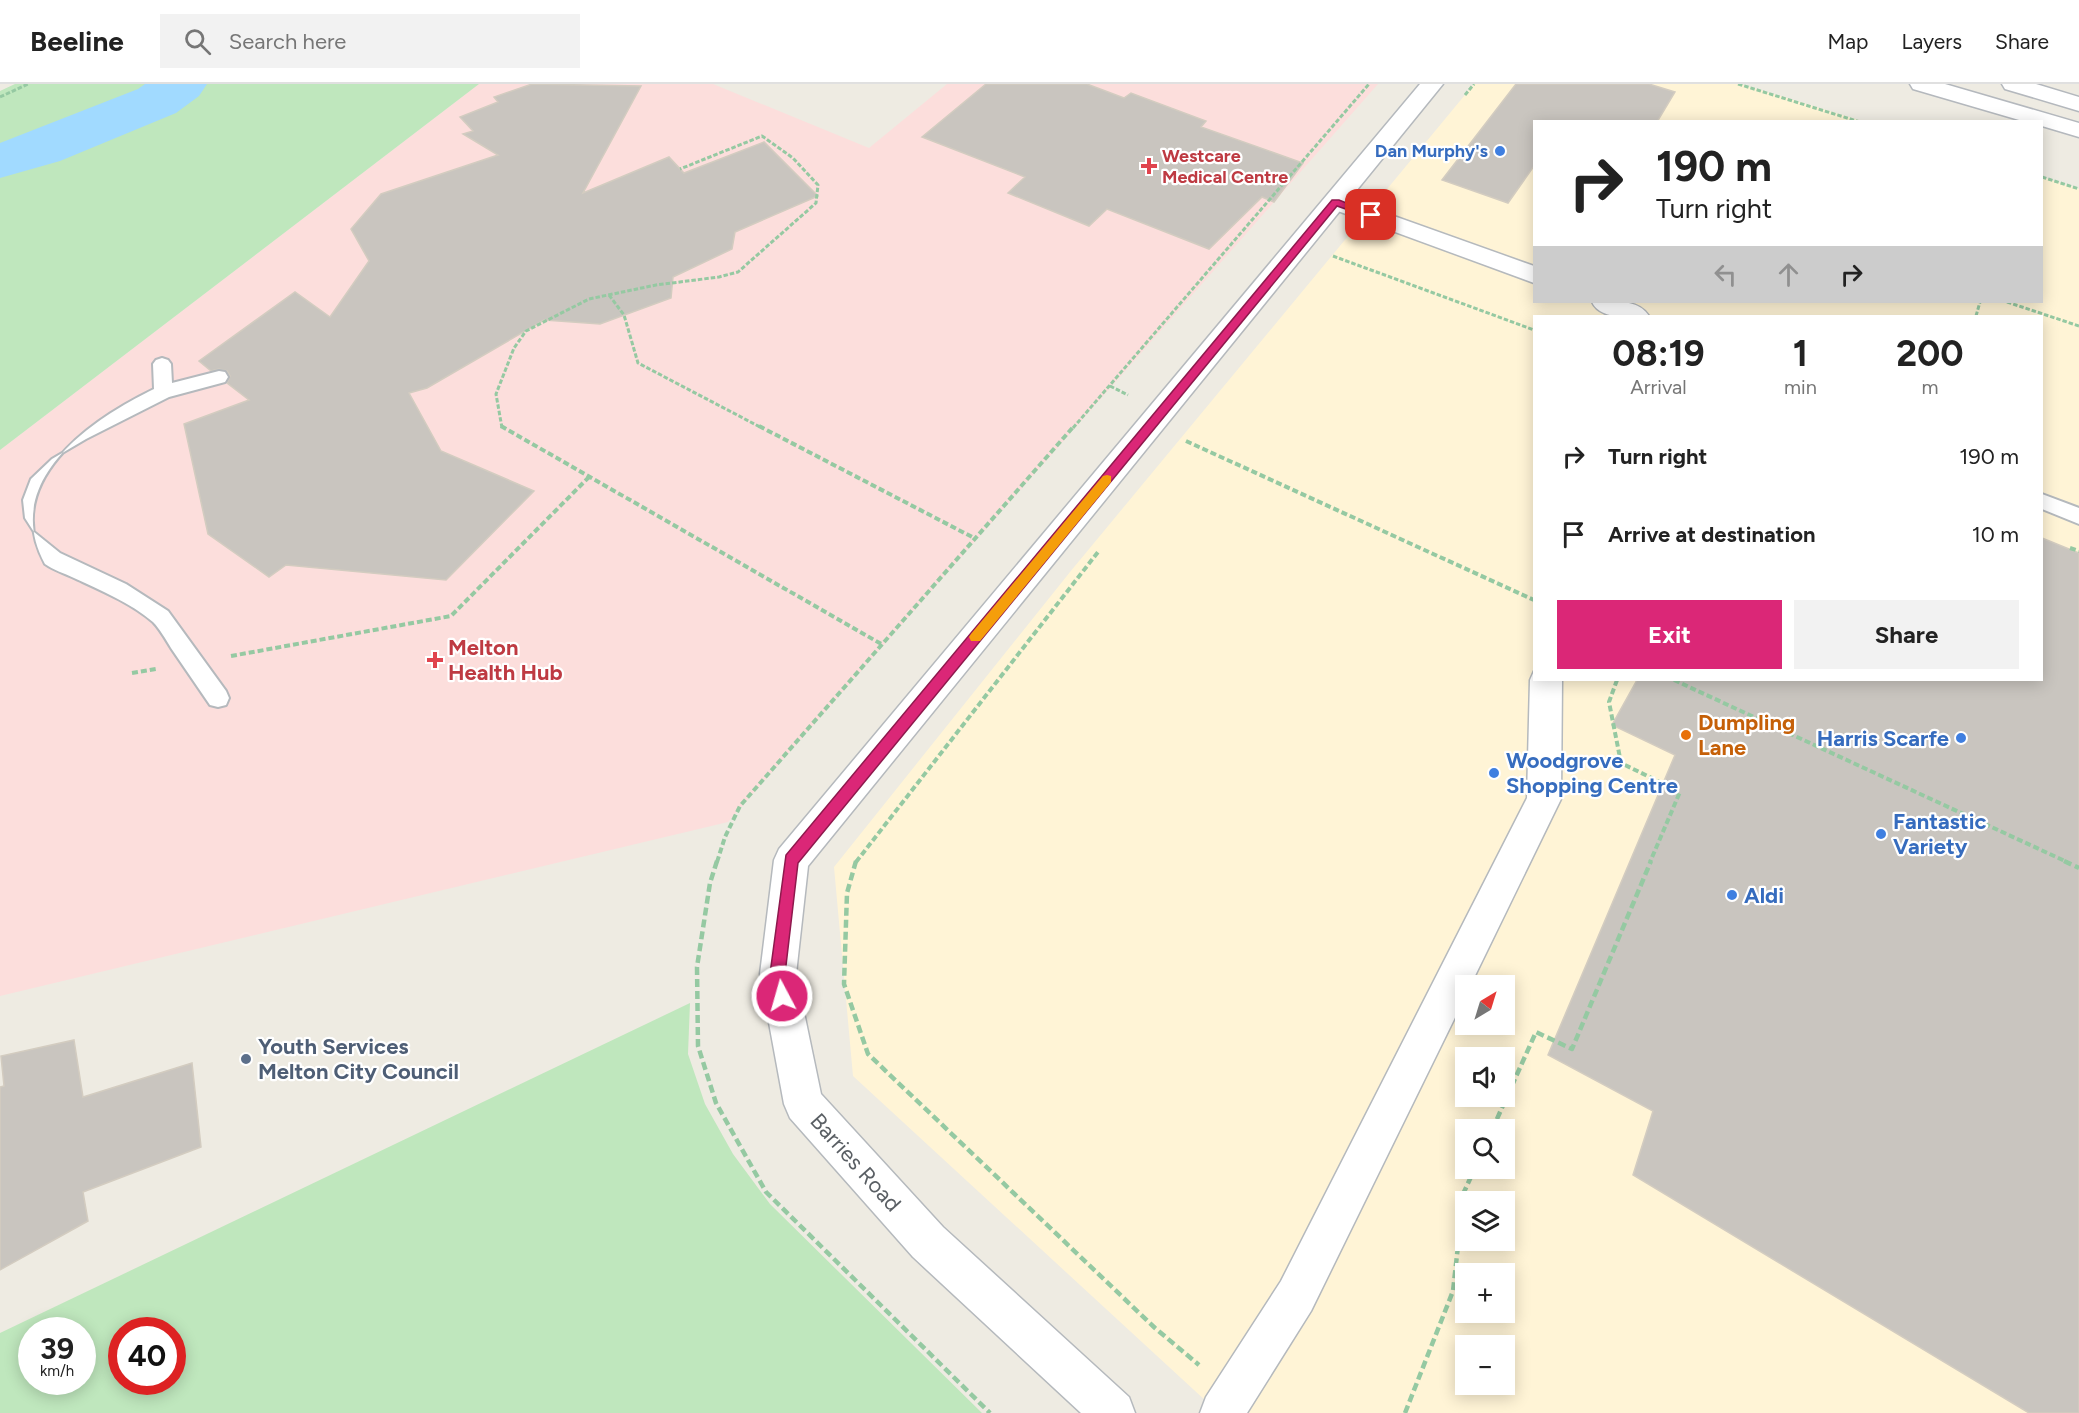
<!DOCTYPE html>
<html lang="en">
<head>
<meta charset="utf-8">
<style>
  body { margin:0; font-family:Figtree,sans-serif; background:#f2f2f2; color:#222; height:100vh; display:flex; flex-direction:column; font-size:22px; white-space:nowrap }
  * { box-sizing:border-box; margin:0 }
  p { font-size:20px; color:#767676 }
  .icon { flex:none; width:33px; height:33px; fill:none; stroke:currentColor; stroke-width:2; stroke-linecap:round; stroke-linejoin:round }
  .map { position:relative; flex:1; overflow:hidden }
  .drawer { position:absolute; left:1533px; top:231px; width:510px; height:366px; display:flex; flex-direction:column; background:#fff; border-radius:0px; box-shadow:0 3px 15px #0003 }
  .drawer>* { flex:none }
  .banner { position:absolute; left:1533px; top:36px; width:510px; height:183px; border-radius:0px; box-shadow:0 3px 15px #0003; background:#fff; color:#222; overflow:hidden }
  .needle { width:39px; rotate:38deg }
  .fabs { position:absolute; left:1455px; top:891px; display:grid; gap:12px }
  .fabs a { display:grid; place-items:center; width:60px; height:60px; border-radius:0px; background:#fff; box-shadow:0 3px 15px #0003; font-size:30px }
  .speed { position:absolute; left:18px; top:1233px; display:flex; gap:12px; font-size:30px; font-weight:700; text-align:center }
  .speed>* { display:grid; place-content:center; width:78px; height:78px; border-radius:50%; background:#fff; box-shadow:0 3px 15px #0003; line-height:1 }
  .speed small { font-size:15px; font-weight:400 }
  .speed .limit { border:9px solid #d22; background:#fff; color:#111 }
  .pin { position:absolute; display:grid; place-items:center; width:51px; height:51px; color:#fff; margin:-26px; border-radius:12px; box-shadow:0 3px 9px #0006 }
  .me { position:absolute; width:66px; margin:-33px; rotate:354deg; stroke-linejoin:round; filter:drop-shadow(0 0 4px #0008) }
  .turn { display:flex; align-items:center; gap:21px; height:126px; padding:0 24px; font-size:27px }
  .turn .icon { width:78px; height:78px; stroke-width:2.5 }
  .turn b { display:block; font-size:42px; line-height:51px }
  .lanes { display:flex; align-items:center; height:57px; padding:0 24px; background:#0003; justify-content:center; gap:30px; direction:ltr }
  .lanes .off { opacity:.35 }
  .eta { display:flex; justify-content:space-evenly; align-items:center; height:102px; text-align:center }
  .eta b { font-size:36px; font-weight:700; line-height:42px }
  .primary-button { display:flex; gap:12px; margin-top:auto; padding:12px 24px }
  .primary-button a { flex:1; height:69px; border-radius:0px; background:#db2777; color:#fff; font-size:24px; font-weight:700; line-height:69px; text-align:center }
  .primary-button a+a { background:#f2f2f2; color:#222 }
  ul { padding:0; list-style:none }
  li { display:flex; align-items:center; gap:18px; height:78px; padding:0 24px }
  li div { flex:1 }
  li b { display:block; font-size:22px }
  li em { font-style:normal }
  header { display:flex; align-items:center; gap:36px; box-sizing:border-box; height:84px; padding:0 30px; background:#fff; border-bottom:2px solid #e0e0e0 }
  header strong { font-size:28px }
  nav { display:flex; gap:33px; margin-inline-start:auto; font-size:21px }
  .search { width:420px; height:54px; background:#f2f2f2; display:flex; align-items:center; gap:15px; box-sizing:border-box; padding:0 21px; border-radius:0px; color:#767676; font-size:22px }
  .map>svg:first-child { display:block }
</style>
</head>
<body>
<header>
<strong>Beeline</strong>
<div class="search"><svg class="icon" aria-label="search" viewBox="0 0 24 24"><circle cx="10" cy="10" r="6"/><path d="M15 15l6 6"/></svg>Search here</div>
<nav><a>Map</a><a>Layers</a><a>Share</a></nav>
</header>
<div class="map">
<svg width="2079" height="1329" viewBox="0 0 2079 1329">
  <rect width="100%" height="100%" fill="#eeebe2"/>
  <!-- commercial -->
  <path fill="#fff4d6" fill-rule="evenodd" d="M1474 0H1741L1862 37 1534 38V218H2042V93L2079 105V1329H1219L853 992 834 783 1070 488ZM1534 232H2042V596H1534ZM1466 902H1504V940H1466ZM1466 974H1504V1012H1466ZM1466 1046H1504V1084H1466ZM1466 1118H1504V1156H1466ZM1466 1190H1504V1228H1466ZM1466 1262H1504V1300H1466Z"/>
  <!-- medical -->
  <path fill="#fcdedc" d="M479 0H713L869 64 947 0H1378L728 738 0 912V366Z"/>
  <!-- green -->
  <path fill="#bfe7bd" fill-rule="evenodd" d="M15 0H479L0 366V7Z
    M690 919 688 970 705 1020 733 1070 770 1120 982 1329H0V1249ZM32 1246H82V1298H32ZM122 1246H172V1298H122Z"/>
  <g fill="none" stroke-linecap="round" stroke-linejoin="round">
    <!-- river -->
    <path fill="#a1daff" fill-rule="evenodd" d="M145 0H207L199 12 176 29 60 77 0 94V59L138 5Z"/>
  </g>
  <!-- building -->
  <path fill="#c9c5bf" stroke="#d3ccc0" stroke-width="1.5" d="M532 0 641 2 583 109 669 73 684 89 764 58 818 112 735 148 732 165 673 193 671 214 600 240 544 236 427 304 409 309 441 367 534 407 446 496 286 481 269 493 208 450 184 340 249 316 227 299 230 292 227 287 219 285 211 287 199 277 295 208 330 233 369 177 351 145 381 110 498 71 463 50 473 47 460 33 498 18 494 13Z
    M986 0H1087L1124 14 1131 9 1206 37 1201 43 1303 79 1274 118 1262 113 1209 165 1107 125 1089 142 1008 109 1025 93 922 53Z
    M1516 0H1649L1675 8 1657 38H1534V82L1508 119 1442 96Z
    M2042 454 2079 469V1329H2029L1633 1091 1653 1027 1548 971 1675 671 1612 641 1637 596H2042Z
    M74 956 83 1013 192 979 201 1063 83 1108 88 1137 0 1186V1003L4 1002 1 972Z"/>
  <g fill="none" stroke-linecap="round" stroke-linejoin="round">
    <!-- service casing -->
    <g stroke="#b5b9bd" stroke-width="4">
      <path id="service" d="M162 274 168 276 171 280 172 299 219 287 225 288 228 293 225 298 169 313 86 355 52 375 31 395 23 416 25 434 34 448 60 469 126 500 168 527 226 607 229 614 226 621 218 623 210 621C197 602 184 583 171 564 166 556 160 545 153 538 131 519 100 506 74 494 64 489 53 486 45 480 0 398 90 336 154 305L153 280 156 276Z
        M2042 410 2079 424V440L2042 425Z"/>
    </g>
    <!-- minor casing -->
    <g stroke="#b5b9bd" stroke-width="3">
      <path id="minor" d="M1335 111 1534 182V199L1327 123 1323 118 1327 113Z
        M1592 218C1610 218 1638 214 1649 232 1632 234 1600 236 1592 218Z
        M1534 587V596H1562L1561 715 1470 902H1466V911L1311 1227 1247 1329H1200L1206 1313 1281 1197 1527 714 1530 596Z"/>
    </g>
    <!-- tertiary casing -->
    <g stroke="#b5b9bd" stroke-width="3">
      <path id="tertiary" d="M1420 0H1443L808 782 796 890 821 1010 943 1143 1129 1313 1135 1329H1081L913 1173 790 1034 784 1020 760 890 774 776 779 765Z"/>
    </g>
    <!-- secondary casing -->
    <g stroke="#b4b8bd" stroke-width="3">
      <path id="secondary" d="M1910 0H1945L2079 39V53L2042 42V38H2026L1913 5Z
        M2002 0H2036L2079 13V27L2005 5Z"/>
    </g>
    <!-- path-far2 -->
    <path stroke="#95c9a2" stroke-width="3" stroke-dasharray="4.5 2" stroke-linecap="butt" d="M1738 0 1860 38
      M1465 11 1474 0
      M0 13 28 0
      M2042 93 2079 105
      M1333 172 1534 246
      M609 211 624 231 638 279 762 344
      M2007 218 2079 242
      M1976 232 1980 218
      M1110 302 1128 311
      M502 344 496 310 514 264 526 247 589 215 656 201 719 193 738 188 816 119 818 101 793 74 762 52 680 85
      M1073 344 1369 0"/>
    <!-- path-far1 -->
    <path stroke="#95c9a2" stroke-width="4" stroke-dasharray="6 3" stroke-linecap="butt" d="M501 342 883 561
      M759 342 976 455
      M1186 357 1534 516
      M2070 464 2079 467
      M231 572 451 532 589 393
      M132 589 156 585
      M1617 596 1609 618 1621 679 1680 708 1650 778
      M1674 596 2067 778
      M717 778 725 753 740 722 1074 342
      M856 778 1098 468"/>
    <!-- path -->
    <path stroke="#95c9a2" stroke-width="4.5" stroke-dasharray="8 4" stroke-linecap="butt" d="M717 777 710 799 697 883 698 962 716 1019 766 1108 990 1329
      M856 777 847 809 844 900 868 970 1155 1244 1199 1281
      M2064 777 2079 784
      M1492 1046 1536 948 1572 965 1651 777
      M1405 1329 1453 1207 1464 1108 1475 1084"/>
    <!-- service -->
    <use href="#service" fill="#fff" fill-rule="evenodd"/>
    <!-- minor -->
    <use href="#minor" fill="#fff" fill-rule="evenodd"/>
    <!-- tertiary -->
    <use href="#tertiary" fill="#fff" fill-rule="evenodd"/>
    <!-- secondary -->
    <use href="#secondary" fill="#fff" fill-rule="evenodd"/>
  </g>
  <!-- route -->
  <path fill="#db2777" stroke="#8e194d" stroke-width="1.5" d="M1332 116H1339L1376 131 1371 134 1337 122 798 779 785 890 790 912 787 917 782 919 777 917 770 890 786 771Z"/>
  <!-- slow -->
  <path fill="#f59e0b" d="M1107 391 1111 392V398L980 557H971L969 553 971 550 1103 392Z"/>
  <!-- markers -->
  <g fill="#3f7fe0" stroke="#fff" stroke-width="2">
    <circle cx="1500" cy="67" r="6"/>
    <circle cx="1961" cy="654" r="6"/>
    <circle cx="1494" cy="689" r="6"/>
    <circle cx="1881" cy="750" r="6"/>
    <circle cx="1732" cy="811" r="6"/>
  </g>
  <g fill="#e0444e" stroke="#fff" stroke-width="2">
    <path d="M1146 73h6v6h6v6h-6v6h-6v-6h-6v-6h6z"/>
    <path d="M432 567h6v6h6v6h-6v6h-6v-6h-6v-6h6z"/>
  </g>
  <circle fill="#e8710a" stroke="#fff" stroke-width="2" cx="1686" cy="651" r="6"/>
  <circle fill="#5c6f8a" stroke="#fff" stroke-width="2" cx="246" cy="975" r="6"/>
  <g text-anchor="middle" stroke-width="4.5" stroke-linejoin="round" paint-order="stroke">
    <!-- far-shop labels -->
    <g font-size="18" font-weight="bold" fill="#366cbe" stroke="#fff" text-anchor="end">
      <text x="1488" y="73">Dan Murphy's</text>
    </g>
    <!-- far-health labels -->
    <g font-size="18" font-weight="bold" fill="#be3a42" stroke="#fff" text-anchor="start">
      <text x="1162" y="78">Westcare<tspan x="1162" dy="21">Medical Centre</tspan></text>
    </g>
    <!-- health labels -->
    <g font-size="22" font-weight="bold" fill="#be3a42" stroke="#fff" text-anchor="start">
      <text x="448" y="571">Melton<tspan x="448" dy="25">Health Hub</tspan></text>
    </g>
    <!-- food labels -->
    <g font-size="22" font-weight="bold" fill="#c56008" stroke="#fff" text-anchor="start">
      <text x="1698" y="646">Dumpling<tspan x="1698" dy="25">Lane</tspan></text>
    </g>
    <!-- shop labels -->
    <g font-size="22" font-weight="bold" fill="#366cbe" stroke="#fff" text-anchor="start">
      <text x="1949" y="662" text-anchor="end">Harris Scarfe</text>
      <text x="1506" y="684">Woodgrove<tspan x="1506" dy="25">Shopping Centre</tspan></text>
      <text x="1893" y="745">Fantastic<tspan x="1893" dy="25">Variety</tspan></text>
      <text x="1744" y="819">Aldi</text>
    </g>
    <!-- service labels -->
    <g font-size="22" font-weight="bold" fill="#4e5e75" stroke="#fff" text-anchor="start">
      <text x="258" y="970">Youth Services<tspan x="258" dy="25">Melton City Council</tspan></text>
    </g>
    <!-- street labels -->
    <g font-size="22" fill="#5a5f64" stroke="#fff">
      <text transform="translate(856 1078) rotate(48)" y="8">Barries Road</text>
    </g>
  </g>
</svg>
<div class="fabs">
<a><svg class="needle" viewBox="-14 -14 28 28"><path d="M0-13l5 13h-10z" fill="#e53935"/><path d="M0 13l5-13h-10z" fill="#767676"/></svg></a>
<a><svg class="icon" aria-label="sound" viewBox="0 0 24 24"><path d="M4 9h4l5-4v14l-5-4H4zM17 9q2 3 0 6"/></svg></a>
<a><svg class="icon" aria-label="search" viewBox="0 0 24 24"><circle cx="10" cy="10" r="6"/><path d="M15 15l6 6"/></svg></a>
<a><svg class="icon" aria-label="layers" viewBox="0 0 24 24"><path d="M12 4l9 5-9 5-9-5zM3 14l9 5 9-5"/></svg></a>
<a>+</a>
<a>−</a>
</div>
<div class="speed"><div>39<small>km/h</small></div><div class="limit">40</div></div>
<div class="pin" style="left:1371px;top:131px;background:#d93025"><svg class="icon" aria-label="arrive" viewBox="0 0 24 24"><path d="M6 21V4h12l-3 4 3 4H6"/></svg></div>
<svg class="me" style="left:782px;top:912px" viewBox="-20 -20 40 40"><circle r="17" fill="#db2777" stroke="#fff" stroke-width="3"/><path d="M0-11L8 9 0 5-8 9z" fill="#fff"/></svg>
<div class="banner">
<div class="turn"><svg class="icon" aria-label="right" viewBox="0 0 24 24"><path d="M7 20v-9h11M14 6l5 5-5 5"/></svg><div><b>190 m</b>Turn right</div></div>
<div class="lanes"><svg class="icon off" aria-label="left" viewBox="0 0 24 24"><path d="M17 20v-9H6M10 6l-5 5 5 5"/></svg><svg class="icon off" aria-label="ahead" viewBox="0 0 24 24"><path d="M12 20V5M6 11l6-6 6 6"/></svg><svg class="icon" aria-label="right" viewBox="0 0 24 24"><path d="M7 20v-9h11M14 6l5 5-5 5"/></svg></div>
</div>
<section class="drawer">
<div class="eta">
<div><b>08:19</b><p>Arrival</p></div>
<div><b>1</b><p>min</p></div>
<div><b>200</b><p>m</p></div>
</div>
<ul>
<li><svg class="icon" aria-label="right" viewBox="0 0 24 24"><path d="M7 20v-9h11M14 6l5 5-5 5"/></svg><div><b>Turn right</b></div><em>190 m</em></li>
<li><svg class="icon" aria-label="arrive" viewBox="0 0 24 24"><path d="M6 21V4h12l-3 4 3 4H6"/></svg><div><b>Arrive at destination</b></div><em>10 m</em></li>
</ul>
<div class="primary-button"><a>Exit</a><a>Share</a></div>
</section>
</div>
</body>
</html>
